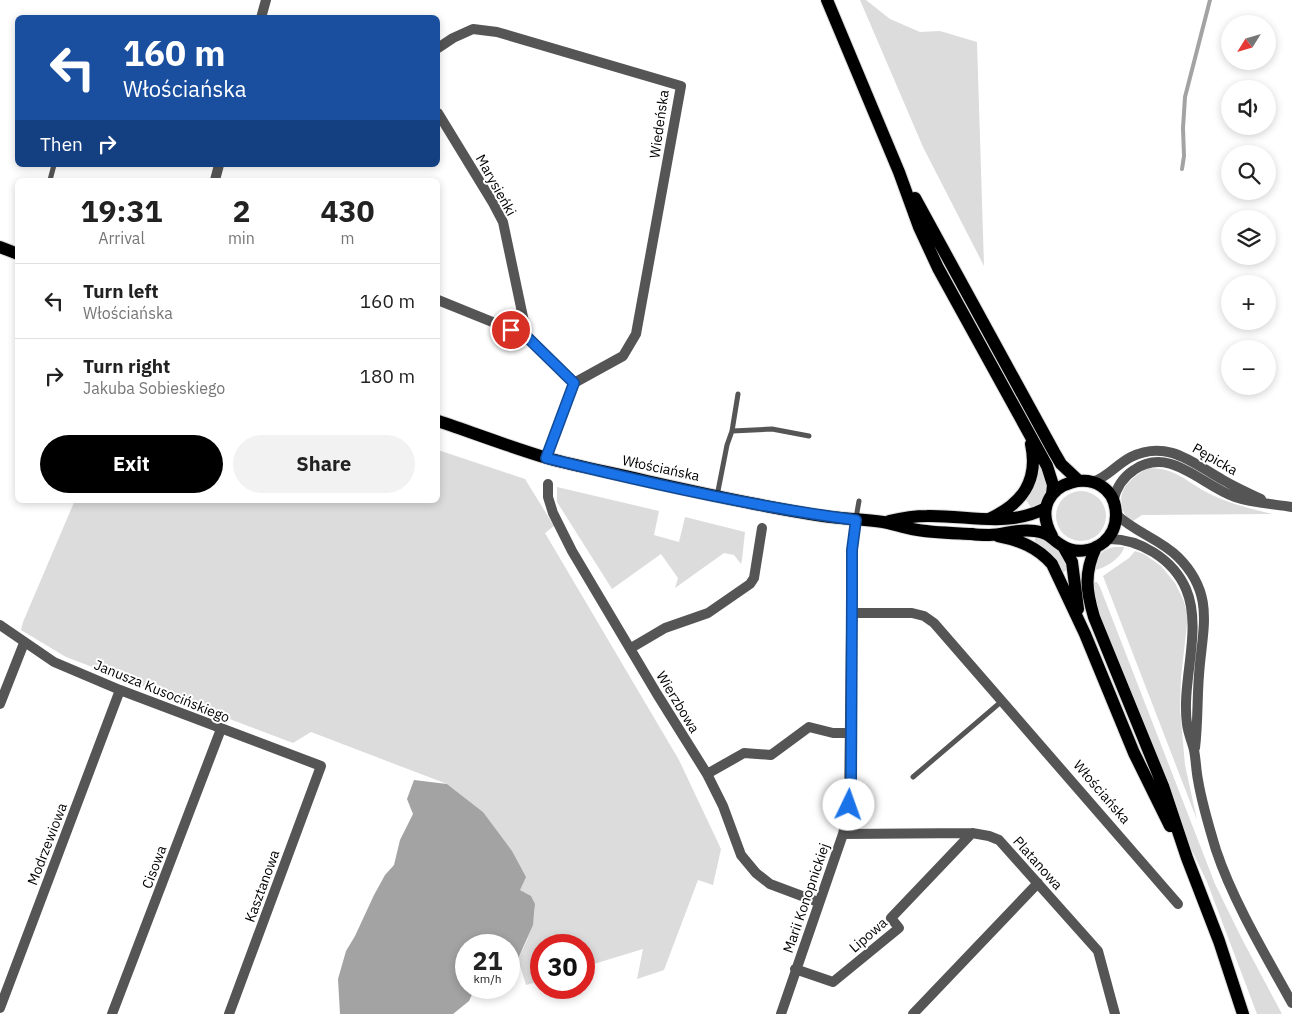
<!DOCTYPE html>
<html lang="en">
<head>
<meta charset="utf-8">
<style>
  body { margin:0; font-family:"IBM Plex Sans",sans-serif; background:#f2f2f2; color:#222; height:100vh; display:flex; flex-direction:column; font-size:19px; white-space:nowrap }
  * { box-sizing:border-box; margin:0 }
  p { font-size:16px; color:#767676 }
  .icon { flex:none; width:28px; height:28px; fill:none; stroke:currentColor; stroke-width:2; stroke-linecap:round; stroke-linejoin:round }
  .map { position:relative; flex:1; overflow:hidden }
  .details { position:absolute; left:15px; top:178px; width:425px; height:325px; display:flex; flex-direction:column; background:#fff; border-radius:8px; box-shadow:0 2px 8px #0003 }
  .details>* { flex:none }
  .guide { position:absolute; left:15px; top:15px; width:425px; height:152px; border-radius:8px; box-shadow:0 2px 8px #0003; background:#1a4fa0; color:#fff; overflow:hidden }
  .needle { width:32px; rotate:233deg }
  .fabs { position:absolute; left:1221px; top:15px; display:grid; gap:10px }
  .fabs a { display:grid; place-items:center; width:55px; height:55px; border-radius:50%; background:#fff; box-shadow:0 2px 8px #0003; font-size:25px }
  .speed { position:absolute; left:455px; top:934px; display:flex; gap:10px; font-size:25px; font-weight:700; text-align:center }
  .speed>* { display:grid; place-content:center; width:65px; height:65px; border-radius:50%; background:#fff; box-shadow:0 2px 8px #0003; line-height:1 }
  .speed small { font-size:12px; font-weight:400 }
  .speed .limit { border:8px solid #d22; background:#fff; color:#111 }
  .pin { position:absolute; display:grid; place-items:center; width:42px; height:42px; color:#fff; margin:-21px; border:2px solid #fff; border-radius:50%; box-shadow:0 1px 5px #0007 }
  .me { position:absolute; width:55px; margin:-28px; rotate:3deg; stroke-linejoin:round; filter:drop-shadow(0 0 4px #0008) }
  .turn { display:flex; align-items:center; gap:18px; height:105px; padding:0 25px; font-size:22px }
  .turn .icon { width:65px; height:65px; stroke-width:2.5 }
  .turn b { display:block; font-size:35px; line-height:42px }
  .then { display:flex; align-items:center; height:48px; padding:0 25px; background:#0003; gap:10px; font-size:19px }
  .eta { display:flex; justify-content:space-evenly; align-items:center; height:85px; text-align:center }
  .eta b { font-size:30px; font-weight:700; line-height:35px }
  .action { display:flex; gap:10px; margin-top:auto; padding:10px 25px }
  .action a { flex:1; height:58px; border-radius:30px; background:#000; color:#fff; font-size:20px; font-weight:700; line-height:58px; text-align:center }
  .action a+a { background:#f2f2f2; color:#222 }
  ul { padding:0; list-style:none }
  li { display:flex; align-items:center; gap:15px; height:75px; padding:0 25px; border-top:1px solid #e0e0e0 }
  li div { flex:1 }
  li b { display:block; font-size:19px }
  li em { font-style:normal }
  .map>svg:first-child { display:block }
</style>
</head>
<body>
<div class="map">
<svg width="1292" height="1014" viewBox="0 0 1292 1014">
  <rect width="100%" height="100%" fill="#fff"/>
  <!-- green -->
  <path fill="#dcdcdc" d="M860 0H866L890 19 920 32 940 31 977 42 984 266 923 147Z
    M438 450 525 479 554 526 545 533 679 760 721 849 713 885 698 880 664 970 637 979 643 949 584 967V945H541V981L526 985 518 959C525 947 543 907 530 896 528 894 523 892 520 890L483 812 447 784 311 732 293 743 66 657 21 630 23 622 75 500H438Z
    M1039 462C1049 482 1053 495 1032 509L1026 500 1036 482Z
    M1147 468C1178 468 1184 481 1210 494 1230 504 1251 509 1272 514L1142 515 1133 521C1126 517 1123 514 1122 506 1118 487 1133 478 1147 468Z
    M557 487 659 511 654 535 679 542 685 517 745 532 742 560 741 564 734 555 724 553 675 588 678 578 661 554 612 589 557 502Z
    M1056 516a25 25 0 1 1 50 0a25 25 0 1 1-50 0Z
    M1036 535C1051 538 1065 555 1068 570L1063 572 1060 566 1034 543Z
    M1115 547H1124C1122 558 1103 570 1093 570 1097 558 1101 549 1115 547Z
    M1135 551 1144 554 1161 566 1175 583 1183 599 1188 616 1181 677 1180 709 1185 765 1197 820 1103 576 1129 558Z
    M1092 582H1097L1100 587 1215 884 1242 939 1282 1014H1257L1207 882 1184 834 1099 621Z"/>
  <!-- water -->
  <path fill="#a3a3a3" d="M414 780 447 784 483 812 512 851 526 877 520 890 531 896 535 904 533 925 518 959 509 965V945H466V988H475L469 1001 453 1014H340L338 979 346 951 355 936 374 895 385 875 394 865 400 840 413 814 407 799Z"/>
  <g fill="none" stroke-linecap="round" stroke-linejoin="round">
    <!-- stream -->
    <path stroke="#a3a3a3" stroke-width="4" d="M1182 169 1184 156 1183 128 1185 97 1210 0"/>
    <!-- primary casing -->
    <g stroke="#dbdbdb" stroke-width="14">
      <path id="primary" d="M827 0 899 172 919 227 938 268 1047 466 1053 485 1052 494
        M915 198 1054 452 1061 464 1078 480
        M0 247 18 254
        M438 421C474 433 510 447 547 458 580 467 614 473 647 481 705 494 764 507 823 516 843 519 863 519 883 522 893 524 902 527 912 529 932 533 952 533 972 534 977 535 983 535 989 535 1005 535 1017 528 1035 531 1050 533 1050 538 1061 545 1074 554 1092 552 1104 542 1112 535 1116 525 1116 515 1115 457 1020 479 1052 536
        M989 519C1022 504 1039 481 1031 444
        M889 521C902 518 914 516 927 516 968 515 1008 528 1046 508
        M998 536C1019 540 1037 547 1052 564L1085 634 1134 753 1170 826
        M1063 546 1072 562 1078 609
        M1096 547C1084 573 1086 590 1094 617L1163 786 1187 858 1219 941 1243 1014"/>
    </g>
    <!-- service -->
    <path stroke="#555" stroke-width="5" d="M50 180 54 165
      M732 431 738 394
      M717 496 727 445 732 431 772 429 809 436
      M856 518 859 501
      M913 777 1002 701"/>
    <!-- minor -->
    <path stroke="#555" stroke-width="10" d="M261 18 266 0
      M438 48 453 38 473 29 497 32 681 86 636 334 623 356 574 383
      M438 113 493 203 503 222 527 336
      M215 180 219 165
      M438 300 527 336 574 383 546 458
      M548 484V497L553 513 572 551 657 694 707 774 723 806 741 855 756 873 770 884 818 902
      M851 613H912L924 616 934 623 1178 904
      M0 625 54 662 120 690 321 766 229 1014
      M631 648 665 628 708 613 750 584 754 578 762 528
      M0 704 24 643
      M707 774 744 753 771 755 809 727 833 733H851
      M843 834 972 833 989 836 999 840 1098 951 1115 1014
      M795 969 833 982 899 928 891 918 972 833
      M0 1008 120 690
      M112 1014 221 729
      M781 1014 843 834 849 805 852 550 856 520
      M913 1014 1038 883"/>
    <!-- tertiary -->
    <path stroke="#555" stroke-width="10" d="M1093 482C1108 477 1117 464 1131 457 1167 439 1193 463 1223 480 1235 487 1248 493 1261 499
      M1113 501C1116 489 1123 477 1134 470 1170 445 1202 486 1235 497 1252 503 1274 504 1292 507
      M1116 514C1134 532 1160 539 1178 557 1216 595 1202 629 1199 675 1197 700 1198 723 1195 748
      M1107 539C1139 538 1173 559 1186 589 1203 629 1181 681 1187 724 1188 733 1192 742 1194 750 1196 760 1196 770 1198 780 1202 804 1209 827 1216 850 1233 901 1266 956 1292 1003"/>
    <!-- primary -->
    <use href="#primary" stroke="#000" stroke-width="12"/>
  </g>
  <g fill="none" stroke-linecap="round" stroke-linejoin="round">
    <!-- route casing -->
    <g stroke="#114b97" stroke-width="12">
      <path id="route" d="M511 330 526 336 574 383 546 458C647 483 753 507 856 520L852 550V594L851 784 849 805"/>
    </g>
    <!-- route -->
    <use href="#route" stroke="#1a73e8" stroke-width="9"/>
  </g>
  <g text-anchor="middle" stroke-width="4" stroke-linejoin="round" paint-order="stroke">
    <!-- street labels -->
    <g font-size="14" fill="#000" stroke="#fff">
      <text transform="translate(659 124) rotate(-82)" y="5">Wiedeńska</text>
      <text transform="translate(496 185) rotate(61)" y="5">Marysieńki</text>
      <text transform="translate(1215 459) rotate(30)" y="5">Pępicka</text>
      <text transform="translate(661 468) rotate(12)" y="5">Włościańska</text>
      <text transform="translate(162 691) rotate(22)" y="5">Janusza Kusocińskiego</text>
      <text transform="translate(678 702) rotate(59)" y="5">Wierzbowa</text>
      <text transform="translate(1102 792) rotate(49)" y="5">Włościańska</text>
      <text transform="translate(47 844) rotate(-69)" y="5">Modrzewiowa</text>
      <text transform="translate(1038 863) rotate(48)" y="5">Platanowa</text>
      <text transform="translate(154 867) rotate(-69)" y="5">Cisowa</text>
      <text transform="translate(262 886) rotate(-70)" y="5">Kasztanowa</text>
      <text transform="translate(806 898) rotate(-71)" y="5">Marii Konopnickiej</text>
      <text transform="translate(868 935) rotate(-41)" y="5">Lipowa</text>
    </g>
  </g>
</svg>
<div class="fabs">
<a><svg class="needle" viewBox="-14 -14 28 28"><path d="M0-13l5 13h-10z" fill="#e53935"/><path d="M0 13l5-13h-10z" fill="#767676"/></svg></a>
<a><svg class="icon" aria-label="sound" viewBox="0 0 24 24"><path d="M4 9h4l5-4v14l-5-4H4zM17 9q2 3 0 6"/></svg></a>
<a><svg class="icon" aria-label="search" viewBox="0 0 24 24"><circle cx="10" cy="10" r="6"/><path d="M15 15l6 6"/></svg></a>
<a><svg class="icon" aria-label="layers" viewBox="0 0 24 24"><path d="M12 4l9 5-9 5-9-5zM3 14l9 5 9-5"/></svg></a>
<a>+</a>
<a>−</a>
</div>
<div class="speed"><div>21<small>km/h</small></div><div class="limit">30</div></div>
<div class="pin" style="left:511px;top:330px;background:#d93025"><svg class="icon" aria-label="arrive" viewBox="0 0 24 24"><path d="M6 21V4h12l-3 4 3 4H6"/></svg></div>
<svg class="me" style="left:849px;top:805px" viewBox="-20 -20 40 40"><circle r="19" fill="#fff"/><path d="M0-13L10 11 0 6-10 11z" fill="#1a73e8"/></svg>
<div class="guide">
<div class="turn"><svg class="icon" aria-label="left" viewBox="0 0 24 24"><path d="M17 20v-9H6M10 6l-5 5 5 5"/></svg><div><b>160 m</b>Włościańska</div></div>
<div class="then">Then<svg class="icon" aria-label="right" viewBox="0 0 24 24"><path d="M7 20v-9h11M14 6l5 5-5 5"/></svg></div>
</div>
<section class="details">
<div class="eta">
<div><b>19:31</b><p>Arrival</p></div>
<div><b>2</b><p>min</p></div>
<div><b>430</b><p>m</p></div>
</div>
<ul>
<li><svg class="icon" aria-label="left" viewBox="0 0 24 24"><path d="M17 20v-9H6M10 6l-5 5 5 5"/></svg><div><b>Turn left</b><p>Włościańska</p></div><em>160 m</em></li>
<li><svg class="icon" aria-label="right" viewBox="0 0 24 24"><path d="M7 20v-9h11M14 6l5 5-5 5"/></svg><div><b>Turn right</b><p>Jakuba Sobieskiego</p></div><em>180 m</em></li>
</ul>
<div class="action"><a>Exit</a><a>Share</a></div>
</section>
</div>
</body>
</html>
